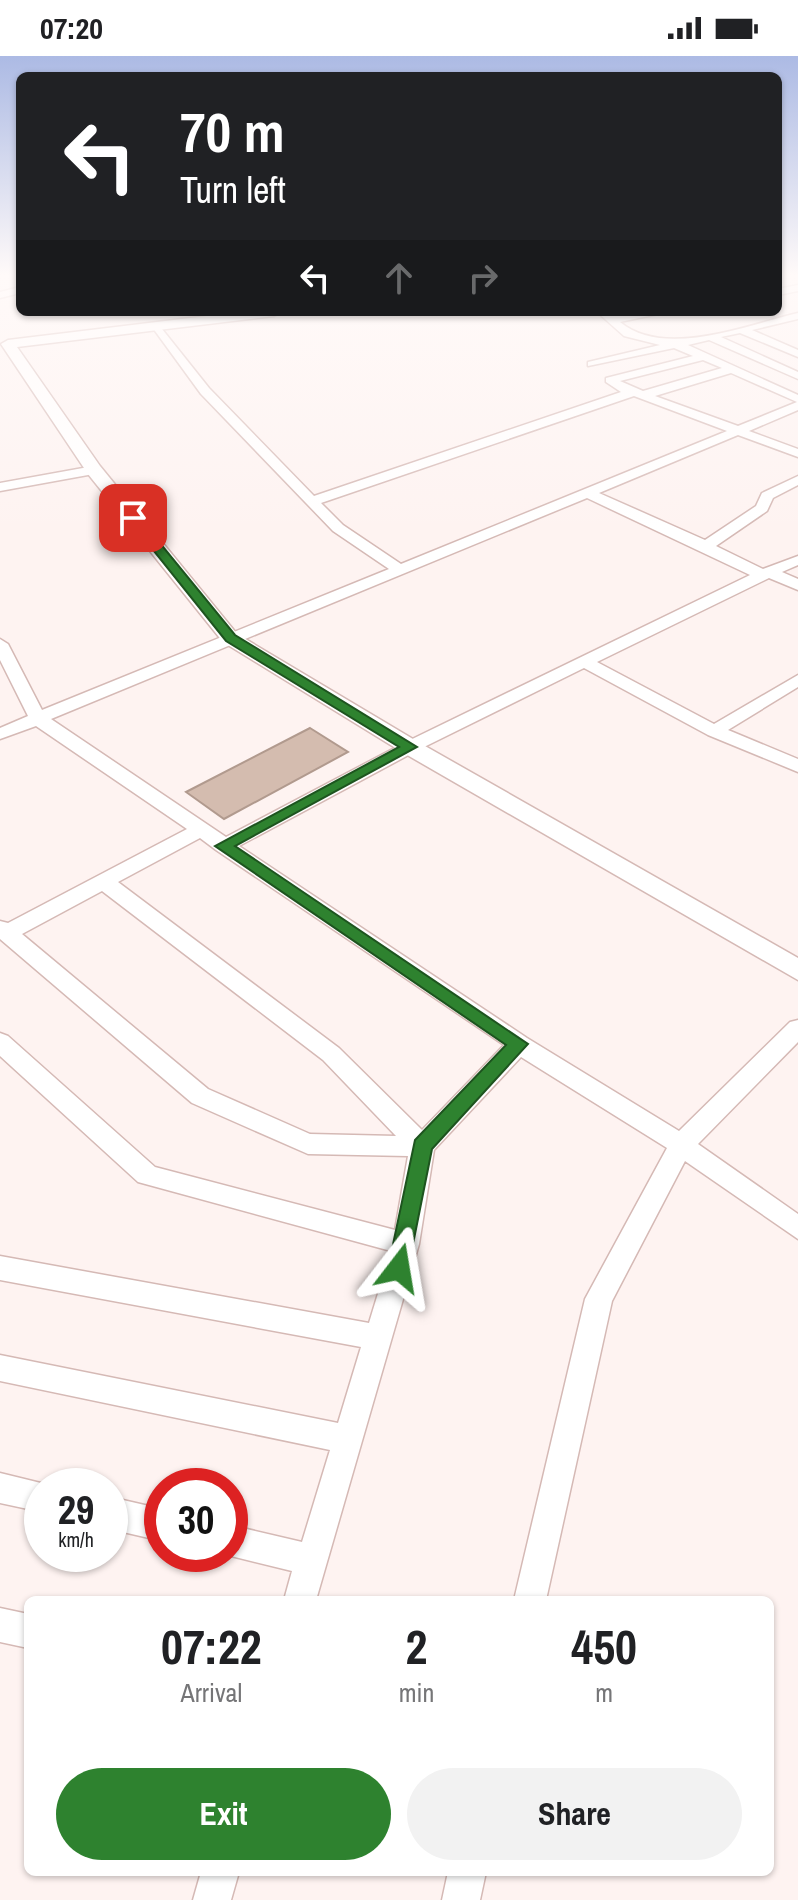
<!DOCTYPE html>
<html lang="en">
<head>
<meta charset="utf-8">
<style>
  body { margin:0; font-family:"Archivo Narrow",sans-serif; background:#f2f2f2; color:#202124; height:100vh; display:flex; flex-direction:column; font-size:30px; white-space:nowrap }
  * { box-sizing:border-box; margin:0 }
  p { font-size:26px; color:#757577 }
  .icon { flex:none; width:44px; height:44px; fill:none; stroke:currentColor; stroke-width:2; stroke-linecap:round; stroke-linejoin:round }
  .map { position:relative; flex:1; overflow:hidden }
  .panel { position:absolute; left:24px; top:1540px; width:750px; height:280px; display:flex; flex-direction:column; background:#fff; border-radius:12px; box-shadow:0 2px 6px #0004 }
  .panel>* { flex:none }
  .hud { position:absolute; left:16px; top:16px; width:766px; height:244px; border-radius:12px; box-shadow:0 2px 6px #0004; background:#202124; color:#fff; overflow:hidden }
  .speed { position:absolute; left:24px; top:1412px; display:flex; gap:16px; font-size:40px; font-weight:700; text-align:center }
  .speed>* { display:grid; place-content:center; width:104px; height:104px; border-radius:50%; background:#fff; box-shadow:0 2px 6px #0004; line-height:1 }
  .speed small { font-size:20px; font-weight:400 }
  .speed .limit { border:12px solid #d22; background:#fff; color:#111 }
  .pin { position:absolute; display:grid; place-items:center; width:68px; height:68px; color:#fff; margin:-34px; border-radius:16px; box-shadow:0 4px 12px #0006 }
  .me { position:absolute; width:88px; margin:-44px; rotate:14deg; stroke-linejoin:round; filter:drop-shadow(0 0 6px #0008) }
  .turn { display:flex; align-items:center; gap:28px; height:168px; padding:0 32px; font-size:36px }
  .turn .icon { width:104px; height:104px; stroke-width:2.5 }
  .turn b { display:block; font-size:56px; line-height:68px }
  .lanes { display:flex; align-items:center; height:76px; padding:0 32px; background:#0003; justify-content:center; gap:40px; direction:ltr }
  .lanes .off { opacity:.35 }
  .eta { display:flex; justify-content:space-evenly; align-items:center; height:136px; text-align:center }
  .eta b { font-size:48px; font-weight:700; line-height:56px }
  .action { display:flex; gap:16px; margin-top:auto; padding:16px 32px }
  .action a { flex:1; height:92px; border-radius:48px; background:#2e822f; color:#fff; font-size:32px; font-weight:700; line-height:92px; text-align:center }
  .action a+a { background:#f2f2f2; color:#202124 }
  .status { display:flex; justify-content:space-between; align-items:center; height:56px; padding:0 40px; background:#fff; direction:ltr }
  .status svg { height:22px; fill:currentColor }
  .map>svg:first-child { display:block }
</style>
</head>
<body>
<div class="status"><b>07:20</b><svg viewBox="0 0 49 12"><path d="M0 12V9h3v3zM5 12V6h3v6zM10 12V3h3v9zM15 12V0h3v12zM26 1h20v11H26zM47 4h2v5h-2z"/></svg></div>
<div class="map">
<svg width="798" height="1844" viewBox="0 0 798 1844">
  <rect width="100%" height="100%" fill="#fef3f1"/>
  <!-- building -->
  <path fill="#d4bcaf" stroke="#b19a8e" stroke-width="2" d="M310 672 348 696 224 763 186 736Z"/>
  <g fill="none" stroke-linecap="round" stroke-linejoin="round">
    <!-- minor casing -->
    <g stroke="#d5b9b5" stroke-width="3">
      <path id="minor" d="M798 229V235L778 239V233Z
        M20 231V237L0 242V236Z
        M597 256H608L614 260 668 256 620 266C664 303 747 269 798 257V263L752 274 798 294V301L740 277 721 281 798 316V323L709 284 688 289 798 339V354L749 375 798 393V401L738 379 599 437 705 484 756 450 762 437 798 420V429L773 442 767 455 716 490 763 513 798 500V509L782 516 798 523V534L769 522 597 606 714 668 798 619V631L728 674 798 703V716L708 679 584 612 416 695 239 790 527 982 679 1075 790 966 798 964V986L698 1088 798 1158V1183L685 1105 612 1245 546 1544H514L585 1243 667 1092 521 1001 434 1094 419 1188 316 1544H284L292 1515 223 1498H230V1469L302 1486 330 1394 0 1325V1299L338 1367 361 1291 0 1224V1200L369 1267 391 1195 138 1126 0 1000V977L8 980 155 1111 395 1174 408 1100 308 1098 192 1047 0 883V865L8 867 187 773 36 670 0 683V672L28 660 0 604V583L8 588 42 654 389 513 333 475 201 338 150 268H158L209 332 314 440 621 336 606 326V322L693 300 674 292 588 310V306L660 289 624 280ZM703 304 722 312 643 335 620 325ZM731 317 797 346 738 370 655 340ZM634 340 727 375 401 508 343 469 321 447ZM587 442 750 519 404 687 226 781 51 663ZM200 782 216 794 504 989 422 1074 339 992 118 826ZM102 835 323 1004 396 1080 310 1078 208 1033 22 878Z
        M94 410 101 414 99 417 0 435V427Z
        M0 1417 53 1430H42V1456L0 1447Z
        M110 1441 162 1453V1485L110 1473Z
        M0 1552 28 1558V1592L0 1586Z
        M201 1816H239L231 1844H193Z
        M448 1816H486L480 1844H442Z"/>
    </g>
    <!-- tertiary casing -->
    <g stroke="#d5b9b5" stroke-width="3">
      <path id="tertiary" d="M240 256H281L274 260 17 291 100 410 237 578 418 686 798 902V924L402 696 223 586 88 418 1 288 8 284Z"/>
    </g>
    <!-- minor -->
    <use href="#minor" fill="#fff" fill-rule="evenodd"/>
    <!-- tertiary -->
    <use href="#tertiary" fill="#fff" fill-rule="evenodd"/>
  </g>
  <!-- sky -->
  <linearGradient id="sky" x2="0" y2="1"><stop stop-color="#acbae4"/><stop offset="0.46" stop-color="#fffaf9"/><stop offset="1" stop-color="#fffaf9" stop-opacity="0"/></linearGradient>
  <rect width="798" height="476" fill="url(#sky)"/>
  <!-- route -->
  <path fill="#2e822f" stroke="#1e541f" stroke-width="2" d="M129 459H137L235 579 417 691 235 790 528 988 432 1093 407 1218 399 1221 391 1218 388 1212 415 1084 506 989 215 790 399 691 226 585 129 464Z"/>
</svg>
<div class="speed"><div>29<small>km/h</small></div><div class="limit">30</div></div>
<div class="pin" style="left:133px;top:462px;background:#d93025"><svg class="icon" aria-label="arrive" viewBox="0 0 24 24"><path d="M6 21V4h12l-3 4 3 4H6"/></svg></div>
<svg class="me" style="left:399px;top:1212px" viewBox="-20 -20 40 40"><path d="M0-17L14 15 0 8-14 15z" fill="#2e822f" stroke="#fff" stroke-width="4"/></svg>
<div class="hud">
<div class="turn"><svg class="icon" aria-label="left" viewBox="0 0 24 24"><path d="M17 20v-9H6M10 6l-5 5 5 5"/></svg><div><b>70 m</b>Turn left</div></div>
<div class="lanes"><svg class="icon" aria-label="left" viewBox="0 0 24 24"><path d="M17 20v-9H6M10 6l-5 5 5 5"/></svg><svg class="icon off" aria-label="ahead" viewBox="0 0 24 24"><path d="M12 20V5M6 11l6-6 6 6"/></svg><svg class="icon off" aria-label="right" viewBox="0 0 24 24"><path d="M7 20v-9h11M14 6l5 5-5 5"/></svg></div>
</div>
<section class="panel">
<div class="eta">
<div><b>07:22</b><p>Arrival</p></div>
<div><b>2</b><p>min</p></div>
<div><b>450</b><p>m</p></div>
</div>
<div class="action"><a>Exit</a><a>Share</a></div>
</section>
</div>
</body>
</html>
